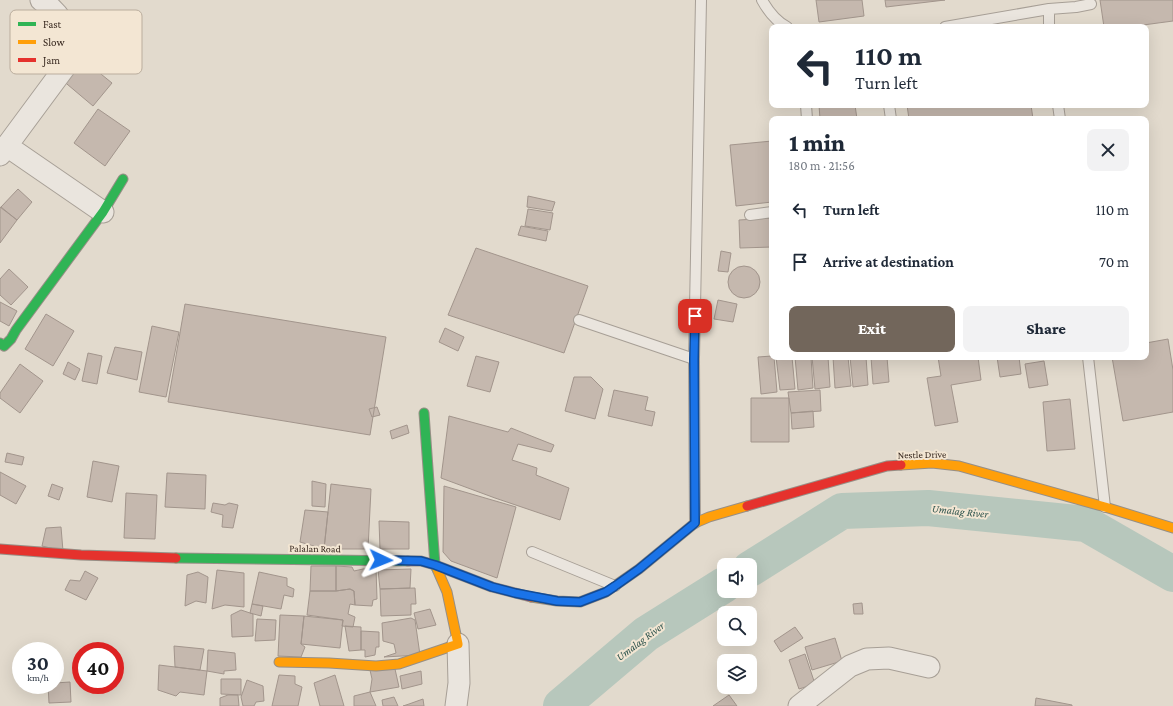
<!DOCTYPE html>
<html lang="en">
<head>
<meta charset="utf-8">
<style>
  body { margin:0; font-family:"Crimson Pro",serif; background:#f2f2f3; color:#1f2937; height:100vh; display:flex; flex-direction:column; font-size:15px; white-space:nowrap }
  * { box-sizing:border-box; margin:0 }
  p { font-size:13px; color:#747a83 }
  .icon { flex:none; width:22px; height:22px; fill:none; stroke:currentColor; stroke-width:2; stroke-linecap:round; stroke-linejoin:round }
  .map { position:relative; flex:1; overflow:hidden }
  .panel { position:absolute; left:769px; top:116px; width:380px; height:244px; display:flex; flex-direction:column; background:#fff; border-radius:8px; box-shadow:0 4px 16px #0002 }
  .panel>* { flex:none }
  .hud { position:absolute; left:769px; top:24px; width:380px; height:84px; border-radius:8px; box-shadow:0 4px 16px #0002; background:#fff; color:#1f2937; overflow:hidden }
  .tools { position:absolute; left:717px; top:558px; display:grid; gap:8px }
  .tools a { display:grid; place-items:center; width:40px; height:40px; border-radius:8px; background:#fff; box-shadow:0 4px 16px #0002; font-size:20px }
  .speed { position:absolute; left:12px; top:642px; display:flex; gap:8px; font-size:20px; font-weight:700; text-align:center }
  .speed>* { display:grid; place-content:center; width:52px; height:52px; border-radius:50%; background:#fff; box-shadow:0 4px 16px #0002; line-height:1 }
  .speed small { font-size:10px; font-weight:400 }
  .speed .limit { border:6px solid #d22; background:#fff; color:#111 }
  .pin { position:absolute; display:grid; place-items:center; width:34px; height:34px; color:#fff; margin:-17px; border-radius:8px; box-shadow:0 2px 6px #0006 }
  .me { position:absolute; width:44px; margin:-22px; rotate:92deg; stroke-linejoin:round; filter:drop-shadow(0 0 3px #0008) }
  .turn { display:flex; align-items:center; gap:14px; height:84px; padding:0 20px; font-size:18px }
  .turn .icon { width:52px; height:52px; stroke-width:2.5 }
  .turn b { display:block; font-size:28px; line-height:34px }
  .round { display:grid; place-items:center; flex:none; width:42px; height:42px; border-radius:8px; background:#f2f2f3 }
  .summary { display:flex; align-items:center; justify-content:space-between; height:68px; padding:0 20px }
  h1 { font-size:24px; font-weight:800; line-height:30px }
  .cta { display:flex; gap:8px; margin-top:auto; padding:8px 20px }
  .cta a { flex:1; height:46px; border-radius:8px; background:#72665b; color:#fff; font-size:16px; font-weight:800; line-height:46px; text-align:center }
  .cta a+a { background:#f2f2f3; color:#1f2937 }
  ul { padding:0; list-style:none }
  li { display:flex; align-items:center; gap:12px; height:52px; padding:0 20px }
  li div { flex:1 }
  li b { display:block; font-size:15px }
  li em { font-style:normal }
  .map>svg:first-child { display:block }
</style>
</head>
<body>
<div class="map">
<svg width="1173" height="706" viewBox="0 0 1173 706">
  <rect width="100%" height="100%" fill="#e2dacd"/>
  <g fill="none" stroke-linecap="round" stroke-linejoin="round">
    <!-- river -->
    <path stroke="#b7c7bc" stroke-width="36" d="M750 569 842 511 928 508 1086 524 1173 574
      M561 706 646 634 724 585"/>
  </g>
  <!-- building -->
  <path fill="#c5b8ae" stroke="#a2958c" d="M816 0H862L864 16 819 22Z
    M885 0H945L886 7Z
    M1100 0H1173V21L1128 27H1104Z
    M80 57 112 83 93 106 61 79Z
    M819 105H855L857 119H820Z
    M907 105H1031L1033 119H909Z
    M98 109 130 131 105 166 74 143Z
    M772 141V202L736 206 730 145Z
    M18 189 32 202 17 220 1 207Z
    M528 196 555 202 552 211 527 207Z
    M0 207 17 220 0 243Z
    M528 209 553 213 550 230 525 226Z
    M772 218V247L740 248 739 220Z
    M521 226 548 231 546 241 518 235Z
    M476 248 588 286 564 353 448 315Z
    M721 251 731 253 728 272 718 271Z
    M728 282a16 16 0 1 1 32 0a16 16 0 1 1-32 0Z
    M9 269 28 287 11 305 0 295V279Z
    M718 300 737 304 733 322 714 319Z
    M0 302 17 311 9 326 0 321Z
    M185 304 386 337 370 435 168 402Z
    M46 314 74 331 53 366 25 349Z
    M152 326 179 332 166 397 139 392Z
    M445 328 464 337 458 351 439 342Z
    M1168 339 1173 370V412L1123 421 1112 357H1146V343Z
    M115 347 142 352 137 380 107 373Z
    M88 353 102 356 97 384 82 381Z
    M476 356 499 362 490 392 467 386Z
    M772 356V357H774L777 392 761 394 758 357Z
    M776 357H792L795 389 780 390Z
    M795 357H811L813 388 798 390Z
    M812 357H828L830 387 815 389Z
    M833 357H848L851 386 835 388Z
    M850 357H866L868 385 853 387Z
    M871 357H887L889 382 873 384Z
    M938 357H978L981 380 951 385 958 422 935 426 927 378 941 376Z
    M997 357H1019L1021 374 1000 377Z
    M1044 361 1048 385 1029 388 1025 364Z
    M68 362 80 369 75 380 63 374Z
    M20 364 43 381 20 413 0 398V393Z
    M574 377H591L603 389 595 419 565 411Z
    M614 390 648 397 645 410 655 412 652 426 608 416Z
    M820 390 821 411 791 413 788 392Z
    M751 398H789V442H751Z
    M1070 399 1075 449 1047 451 1043 402Z
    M377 407 380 415 372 417 369 409Z
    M813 411 814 427 792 429 791 413Z
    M449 416 508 432 511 428 554 445 551 452 518 444 512 460 537 468 536 475 569 488 560 520 495 498 441 478Z
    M407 425 409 433 392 439 390 431Z
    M7 453 24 457 22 465 5 462Z
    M93 461 119 466 112 502 87 497Z
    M0 472 26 486 16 504 0 495Z
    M167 473 206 475 205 509 165 507Z
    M312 481 326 484 325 507 312 506Z
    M52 484 63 488 59 500 48 496Z
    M331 484 371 489 368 549H324Z
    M444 486 516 507 497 578 451 561 443 552Z
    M126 493 157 495 155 539 124 538Z
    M213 503 225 505 229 503 238 505 233 528 222 527 223 515 211 512Z
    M305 510 328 512 324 549 300 542Z
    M379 521 409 522V549H380Z
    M61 527 63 551 42 546 46 528Z
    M311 566H336V591H310Z
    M336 566 352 567 354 571 363 569 376 568 377 599 373 600 372 606 355 605 354 591 350 589 336 591Z
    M411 569 410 588 380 589 378 570Z
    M217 570 244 573V607L225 605 212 609Z
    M85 571 98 578 86 600 65 590 70 580 80 581Z
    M198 572 208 577 206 603 196 601 185 606 187 575Z
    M259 572 287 578V586L294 589 293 597 284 595 281 609 252 604Z
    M415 588 416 604H411V615L381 616 380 589Z
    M350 589 354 591 355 605 350 604 348 614 355 617 353 627 342 626 343 620 307 615 310 591H336Z
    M862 603 863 614H854L853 604Z
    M252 604 263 606 261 616 250 613Z
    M430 609 436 625 418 629 414 613Z
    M241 610 253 614V636L232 637 231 615Z
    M280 615 304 616 301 644 305 647 301 657 278 656Z
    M304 616 343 620 340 648 301 644Z
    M411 618 415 620 420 655 384 657 396 653 394 644 383 641 382 623Z
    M257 619 276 620 275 640 255 641Z
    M345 626 361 627V650L349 651Z
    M795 627 803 638 781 652 774 641Z
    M361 631 379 632V647H376L375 655 365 657V650H361Z
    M835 638 842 661 812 670 805 647Z
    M174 646 204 649 200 670 175 667Z
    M208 650 235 653 236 670 224 671V674L207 671Z
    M805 654 815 684 799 689 789 660Z
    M159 665 207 671 204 695 180 692 176 696 158 690Z
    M395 669 399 687 370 692 372 679 370 670Z
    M421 671 422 684 402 689 400 676Z
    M279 675 295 676V684L302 687 298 706H272Z
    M335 675 344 706H320L314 683Z
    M221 679H241V695L221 694Z
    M247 680 263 686 264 701 256 702 254 706H243L241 697Z
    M70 682 71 702 49 703 48 685H55V683Z
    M370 692 376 706H354V696Z
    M228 695H238L239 706H220V698Z
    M729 695 737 706H713Z
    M394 697 398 706H383L382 700Z
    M1036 698 1072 705V706H1035Z
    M423 699 424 706H403L409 704Z"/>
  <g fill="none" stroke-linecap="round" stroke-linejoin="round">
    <!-- lane casing -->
    <g stroke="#a79f96" stroke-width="12">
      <path id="lane" d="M762 0C768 11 776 21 787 27
        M1049 9V27
        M945 27 1049 9 1076 7 1091 4
        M806 105 807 119
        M889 105 891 119
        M1058 105 1060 119
        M750 215 772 212
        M579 320 694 359
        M1088 357 1105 507
        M695 523 694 359 701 0
        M532 552 615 586"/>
    </g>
    <!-- street casing -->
    <g stroke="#a79f96" stroke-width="23">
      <path id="street" d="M7 146 103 212
        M0 155 68 63C69 58 72 52 72 47 71 29 56 10 41 0
        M456 706 459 683 458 644
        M799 706 850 666 867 659 889 658 929 667"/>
    </g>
    <!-- fast casing -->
    <g stroke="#978f86" stroke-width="11">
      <path id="fast" d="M0 343 4 346 11 339 16 330 103 212 123 179
        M424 413 435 565 437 569
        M176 558 408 561"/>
    </g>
    <!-- slow casing -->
    <g stroke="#978f86" stroke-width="11">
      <path id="slow" d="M901 465 932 463 959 466 1105 507 1173 528
        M531 597 557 601 580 602 606 592 639 569 695 523 709 517 747 506
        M279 662 329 663 376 666 399 664 458 644 447 592 437 569"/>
    </g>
    <!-- jam casing -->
    <g stroke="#978f86" stroke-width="11">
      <path id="jam" d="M747 506 887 466 901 465
        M0 549 81 555 176 558
        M408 561H421L435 565 492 587 531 597"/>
    </g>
    <!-- lane -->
    <use href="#lane" stroke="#eae5de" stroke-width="10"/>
    <!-- street -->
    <use href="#street" stroke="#eae5de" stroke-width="21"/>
    <!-- fast -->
    <use href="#fast" stroke="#30b455" stroke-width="9"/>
    <!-- slow -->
    <use href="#slow" stroke="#ff9f0a" stroke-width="9"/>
    <!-- jam -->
    <use href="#jam" stroke="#e5322d" stroke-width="9"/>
  </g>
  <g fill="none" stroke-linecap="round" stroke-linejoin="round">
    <!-- route casing -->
    <g stroke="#114b97" stroke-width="10">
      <path id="route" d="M381 560 421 561 435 565 492 587 515 593 557 601 580 602 606 592 615 586 639 569 695 523 694 359 695 316"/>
    </g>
    <!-- route -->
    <use href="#route" stroke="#1a73e8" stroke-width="7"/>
  </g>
  <g text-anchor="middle" stroke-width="4" stroke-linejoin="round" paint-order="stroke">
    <!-- street labels -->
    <g font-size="10" fill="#36271e" stroke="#f3e6d3">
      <text transform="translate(922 454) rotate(-1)" y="4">Nestle Drive</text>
      <text transform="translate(315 548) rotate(1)" y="4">Palalan Road</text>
    </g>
    <!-- water labels -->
    <g font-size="11" font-style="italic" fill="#2e544d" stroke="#f3e6d3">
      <text transform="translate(960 511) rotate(6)" y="4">Umalag River</text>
      <text transform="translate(640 641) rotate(-37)" y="4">Umalag River</text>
    </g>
  </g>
  <!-- legend -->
  <rect x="10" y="10" width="132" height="64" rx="6" fill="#f3e6d3" stroke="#baad9d" stroke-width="1"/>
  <rect x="18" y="22" width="18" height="4" fill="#30b455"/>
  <rect x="18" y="40" width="18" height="4" fill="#ff9f0a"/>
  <rect x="18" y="58" width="18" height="4" fill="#e5322d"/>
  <g font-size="11" fill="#36271e">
    <text x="43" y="28">Fast</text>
    <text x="43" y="46">Slow</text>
    <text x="43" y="64">Jam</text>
  </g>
</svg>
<div class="tools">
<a><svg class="icon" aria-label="sound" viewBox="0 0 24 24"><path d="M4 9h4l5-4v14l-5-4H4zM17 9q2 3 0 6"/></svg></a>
<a><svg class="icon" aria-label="search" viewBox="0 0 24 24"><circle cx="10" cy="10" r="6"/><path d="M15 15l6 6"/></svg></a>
<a><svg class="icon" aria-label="layers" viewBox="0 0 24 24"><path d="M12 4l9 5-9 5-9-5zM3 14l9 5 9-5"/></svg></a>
</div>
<div class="speed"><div>30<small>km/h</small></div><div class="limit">40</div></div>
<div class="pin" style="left:695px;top:316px;background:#d93025"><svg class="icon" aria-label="arrive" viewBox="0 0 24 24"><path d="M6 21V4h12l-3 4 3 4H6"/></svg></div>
<svg class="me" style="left:381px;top:560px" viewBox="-20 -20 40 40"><path d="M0-17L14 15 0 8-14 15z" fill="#1a73e8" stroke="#fff" stroke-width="4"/></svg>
<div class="hud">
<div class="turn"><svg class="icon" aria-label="left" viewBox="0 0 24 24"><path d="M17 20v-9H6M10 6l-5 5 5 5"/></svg><div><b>110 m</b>Turn left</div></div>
</div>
<section class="panel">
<div class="summary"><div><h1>1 min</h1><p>180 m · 21:56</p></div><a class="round"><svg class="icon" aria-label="close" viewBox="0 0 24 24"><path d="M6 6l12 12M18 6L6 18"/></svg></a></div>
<ul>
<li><svg class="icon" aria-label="left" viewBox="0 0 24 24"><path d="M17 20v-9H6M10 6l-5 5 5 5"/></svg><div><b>Turn left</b></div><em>110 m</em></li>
<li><svg class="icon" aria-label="arrive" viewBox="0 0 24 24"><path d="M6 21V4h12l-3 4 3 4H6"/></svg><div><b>Arrive at destination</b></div><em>70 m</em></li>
</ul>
<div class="cta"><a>Exit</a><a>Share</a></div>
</section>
</div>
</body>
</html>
